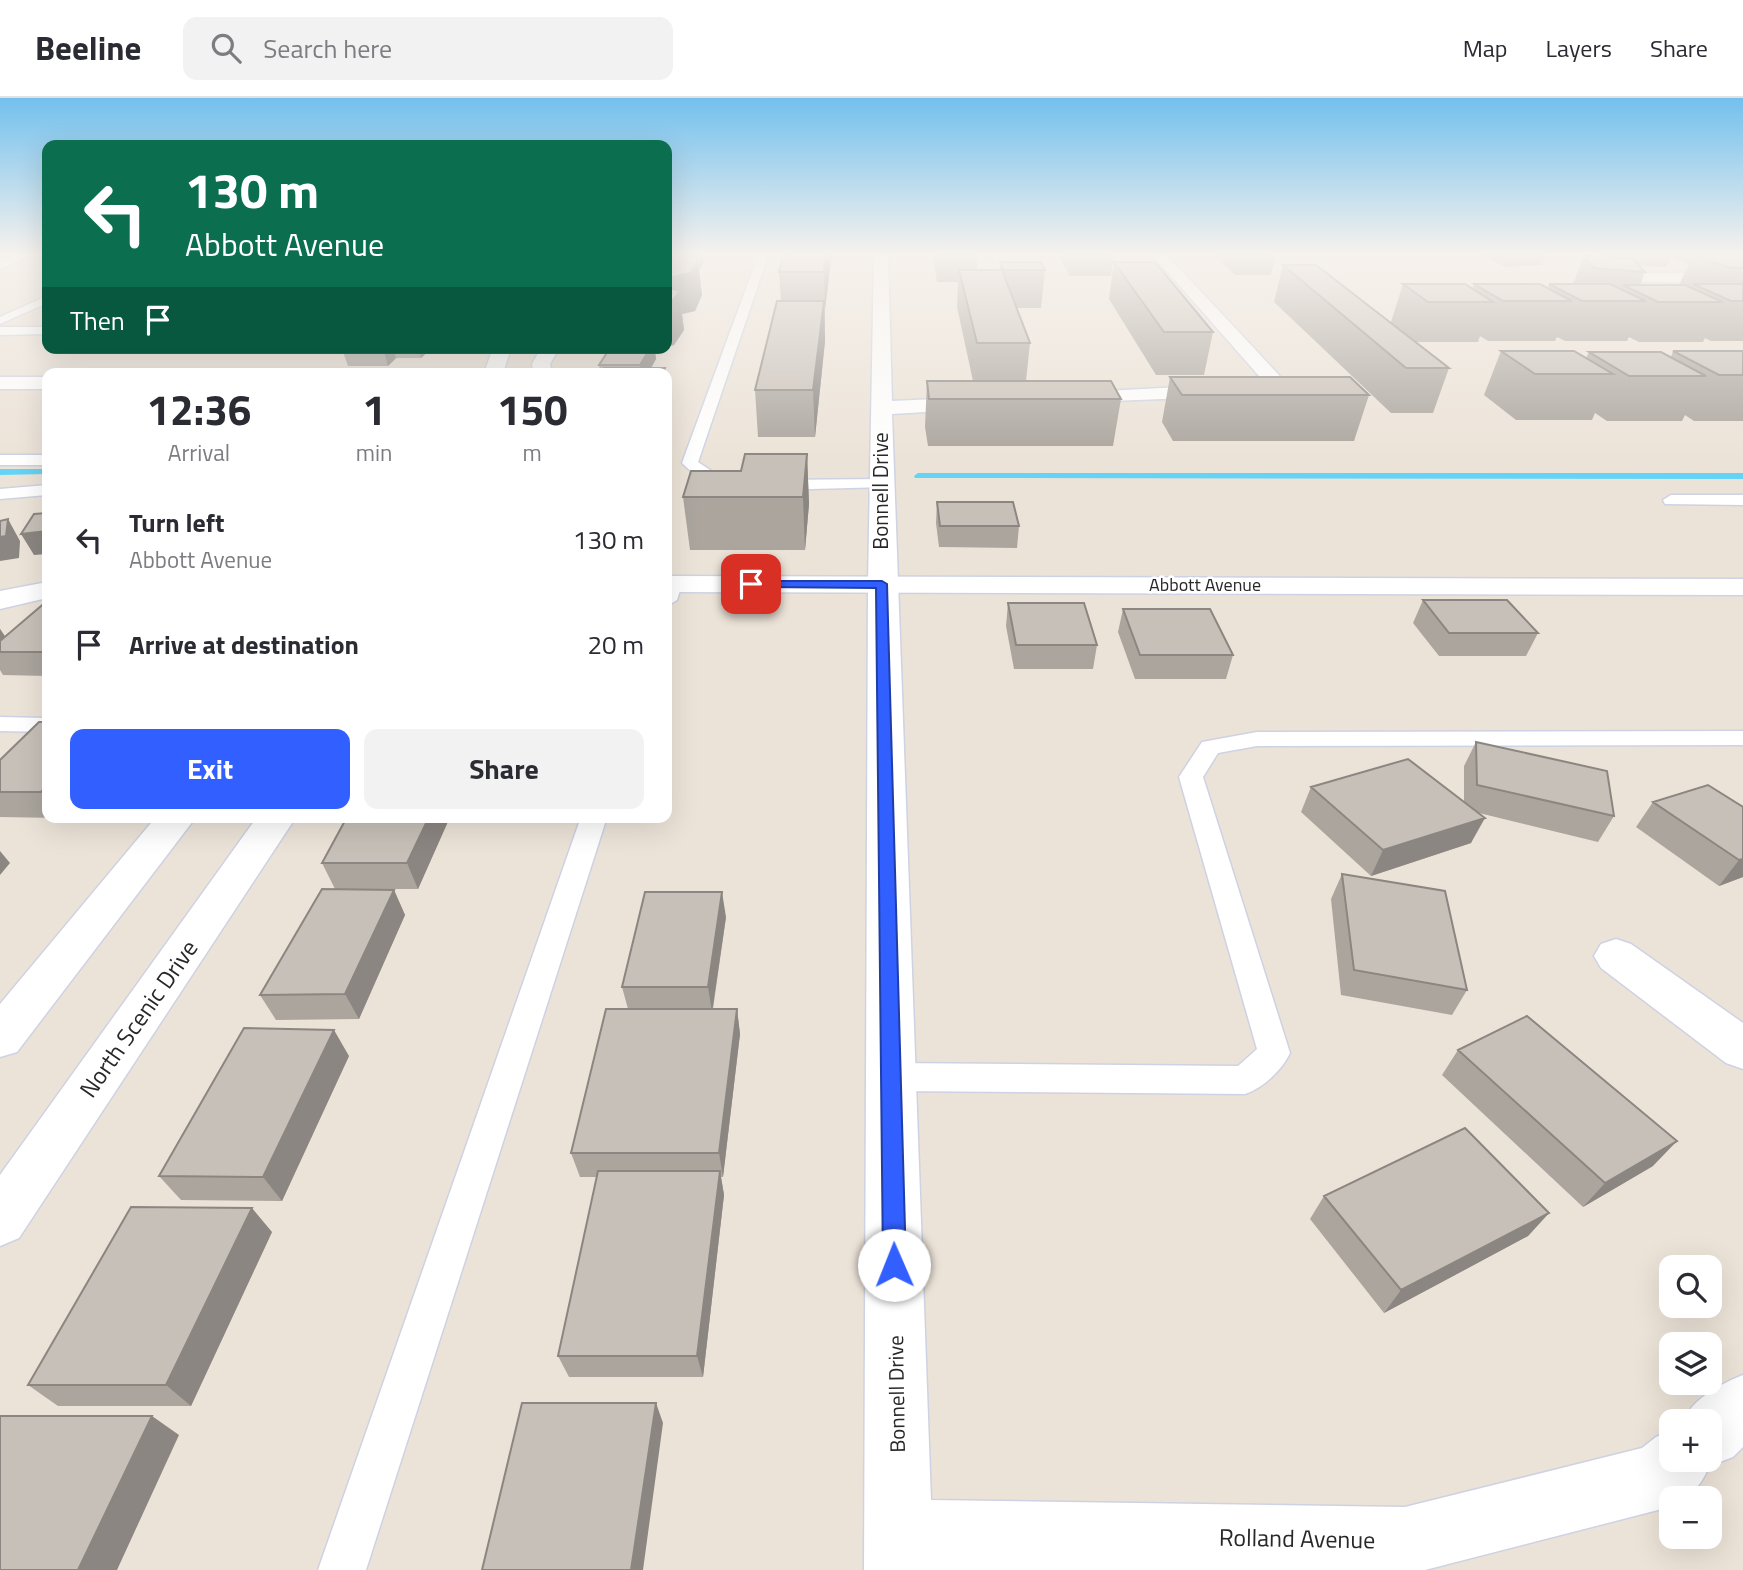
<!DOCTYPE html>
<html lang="en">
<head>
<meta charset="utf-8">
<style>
	body { margin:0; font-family:"Titillium Web",sans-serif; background:#f2f2f3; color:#2b2b33; height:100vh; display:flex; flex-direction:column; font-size:26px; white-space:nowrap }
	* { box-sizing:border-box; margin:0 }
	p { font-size:23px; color:#7c7c81 }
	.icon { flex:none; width:38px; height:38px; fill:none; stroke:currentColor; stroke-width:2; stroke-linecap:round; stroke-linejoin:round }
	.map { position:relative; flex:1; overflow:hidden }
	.side { position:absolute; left:42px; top:270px; width:630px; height:455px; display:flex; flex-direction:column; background:#fff; border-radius:14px; box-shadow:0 7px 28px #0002 }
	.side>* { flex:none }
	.guide { position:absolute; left:42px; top:42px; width:630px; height:214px; border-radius:14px; box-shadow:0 7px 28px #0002; background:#0b6e4f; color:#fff; overflow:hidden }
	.fabs { position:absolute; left:1659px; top:1157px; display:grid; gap:14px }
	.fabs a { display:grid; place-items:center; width:63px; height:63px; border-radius:14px; background:#fff; box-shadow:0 7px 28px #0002; font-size:35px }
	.pin { position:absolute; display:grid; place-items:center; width:60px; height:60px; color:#fff; margin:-30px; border-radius:14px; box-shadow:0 4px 10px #0006 }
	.me { position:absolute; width:77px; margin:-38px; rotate:359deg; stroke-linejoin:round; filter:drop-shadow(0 0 5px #0008) }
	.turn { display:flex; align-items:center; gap:24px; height:147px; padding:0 28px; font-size:32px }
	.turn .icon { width:91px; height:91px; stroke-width:2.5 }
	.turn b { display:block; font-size:49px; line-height:60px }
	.then { display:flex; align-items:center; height:66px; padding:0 28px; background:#0003; gap:14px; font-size:26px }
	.eta { display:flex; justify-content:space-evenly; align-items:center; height:119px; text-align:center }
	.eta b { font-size:42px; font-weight:700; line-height:49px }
	.primary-button { display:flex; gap:14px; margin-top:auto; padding:14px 28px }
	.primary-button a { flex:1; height:80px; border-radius:14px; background:#325fff; color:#fff; font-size:28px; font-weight:700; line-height:80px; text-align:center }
	.primary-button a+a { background:#f2f2f3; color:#2b2b33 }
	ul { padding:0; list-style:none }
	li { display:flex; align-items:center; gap:21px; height:105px; padding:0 28px }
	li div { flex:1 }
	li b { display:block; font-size:26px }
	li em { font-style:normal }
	header { display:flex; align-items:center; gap:42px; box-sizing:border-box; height:98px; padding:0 35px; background:#fff; border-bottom:2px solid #e1e1e2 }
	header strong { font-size:33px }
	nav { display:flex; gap:38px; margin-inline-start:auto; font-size:24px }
	.search { width:490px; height:63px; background:#f2f2f3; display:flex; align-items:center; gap:18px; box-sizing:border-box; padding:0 24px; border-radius:14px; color:#7c7c81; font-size:26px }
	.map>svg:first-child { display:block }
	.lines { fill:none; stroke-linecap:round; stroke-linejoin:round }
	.stream { fill:#64d3f5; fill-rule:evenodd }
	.service-casing { stroke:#ced2e2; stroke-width:3 }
	.minor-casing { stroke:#ced2e2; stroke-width:3 }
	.tertiary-casing { stroke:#ced2e2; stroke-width:3 }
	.secondary-casing { stroke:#ced2e2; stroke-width:3 }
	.service { fill:#fff; fill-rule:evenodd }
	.minor { fill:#fff; fill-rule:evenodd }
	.tertiary { fill:#fff; fill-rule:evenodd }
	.secondary { fill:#fff; fill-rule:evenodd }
	.wall { fill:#aba59e; fill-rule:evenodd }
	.shaded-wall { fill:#8b8681 }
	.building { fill:#c7c0b8; stroke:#8b8681; stroke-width:2 }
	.route { fill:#325fff; stroke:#203ea6; stroke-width:2 }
	.labels { text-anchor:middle; stroke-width:5; stroke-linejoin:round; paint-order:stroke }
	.far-street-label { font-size:18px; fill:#282828; stroke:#fff }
	.street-label { font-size:21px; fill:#282828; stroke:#fff }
	.near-street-label { font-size:24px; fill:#282828; stroke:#fff }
</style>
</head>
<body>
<header>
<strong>Beeline</strong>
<div class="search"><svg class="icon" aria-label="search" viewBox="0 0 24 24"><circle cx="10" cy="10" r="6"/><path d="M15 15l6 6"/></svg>Search here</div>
<nav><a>Map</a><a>Layers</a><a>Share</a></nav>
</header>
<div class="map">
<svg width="1743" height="1472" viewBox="0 0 1743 1472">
	<rect width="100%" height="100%" fill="#ece3d8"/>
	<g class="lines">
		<path class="stream" d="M0 371H47V376L0 377Z
			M918 375H1743V381L915 380 914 378Z"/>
		<defs>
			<path id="service" d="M759 155H769L698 364 716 376 739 380 741 383C725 397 694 378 682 365Z
				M47 198V205L0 226V219Z
				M0 229H47V236L0 237Z
				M0 357H47V367H0Z
				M881 381 889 386 887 389 775 392 767 387 775 382Z
				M47 387V397L0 401V391Z
				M1671 397H1743V407L1665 406 1663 402Z
				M672 480 682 486 677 502 667 508V482Z
				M0 619 47 620V634L0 633Z
				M1743 633V647L1257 648 1218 655 1203 679 1290 955C1282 972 1263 990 1245 996L890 993 878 989 873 979 878 969 890 965 1238 968 1257 951 1179 679 1202 644 1257 634Z
				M581 719H607L366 1472H318Z"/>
			<path id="minor" d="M19 155H37L0 171V162Z
				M874 155H888L892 303 978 299 985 301 988 305 985 309 978 311 892 316 931 1402 1405 1409 1642 1350 1656 1339 1671 1333V1362H1710V1323H1683C1693 1300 1721 1286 1743 1277V1349L1733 1359 1709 1368C1702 1386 1692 1400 1671 1400V1406L1658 1412 1425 1472H864L868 486Z
				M1151 155H1165L1278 276 1281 280 1278 284 1241 298 1059 305 1056 301 1059 297 1066 295 1238 286 1259 278Z
				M1597 175H1743V185L1592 183 1589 180Z
				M0 279H47V291H0Z
				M47 484V500L0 511V493Z
				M1616 841 1631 846 1743 925V971L1726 965 1601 870 1594 858 1601 846Z"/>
			<path id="tertiary" d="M667 478 1743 481V497L667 494Z"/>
			<path id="secondary" d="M493 250H511L503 275H484Z
				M541 250H559L550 266 552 275H533L532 266Z
				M156 719H196L17 954 0 959V906Z
				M257 719H296L19 1140 0 1148V1077Z"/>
		</defs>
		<use href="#service" class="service-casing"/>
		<use href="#minor" class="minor-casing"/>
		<use href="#tertiary" class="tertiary-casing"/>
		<use href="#secondary" class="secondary-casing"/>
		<use href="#service" class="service"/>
		<use href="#minor" class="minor"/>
		<use href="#tertiary" class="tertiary"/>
		<use href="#secondary" class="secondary"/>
	</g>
	<path class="wall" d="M667 155H705L703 157 704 164 699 172 702 197 695 213 682 216 684 232 674 247 667 249Z
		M784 155H832L825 211V243L815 339H758L755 292 781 203 779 174Z
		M932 155H978L977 172H1000V164L1045 172 1041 210H1017L1030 245 1026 283 1121 301 1113 348H928L925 329 927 283H973L957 209 958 184H937Z
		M1057 155H1114L1111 178H1070Z
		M1212 155H1276L1271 177H1235Z
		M1482 155H1547L1542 167 1506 169 1481 158Z
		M1602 155H1743L1740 160 1743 161V243H1711L1705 240 1703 244H1639L1629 239 1627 243H1565L1557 239 1555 243H1488L1480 238 1478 244H1416L1449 270 1433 315H1391L1274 204 1283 167 1391 224 1403 186 1472 191 1474 186 1548 190 1549 186H1573L1584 158 1606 160 1601 157ZM1671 159 1689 166 1679 187H1640L1645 174 1640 168 1666 169Z
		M1114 164 1213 234 1204 277H1156L1109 201Z
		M432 250 421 260H396L388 268H348L342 251Z
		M604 250H663L655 253 656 261 651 270 666 275H600L599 267 605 258Z
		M1501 253 1586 260 1589 254 1671 259 1673 253H1743V323H1694L1685 317 1682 323H1607L1595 315 1592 322H1516L1484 297Z
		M1170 279 1369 297 1354 343H1173L1162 324Z
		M807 356 809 406 805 452H690L683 399 741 373Z
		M937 404 1019 428 1017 450 939 449 936 425Z
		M1423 502 1538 535 1526 558H1439L1413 525Z
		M47 503V578L3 577 0 572V531L5 539Z
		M1008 505 1097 547 1093 571H1014L1006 528Z
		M1123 511 1233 557 1226 581H1135L1118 534Z
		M47 624V719H60L59 720 0 719V694Z
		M1476 644 1614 718 1598 744 1479 715 1471 745 1371 778 1301 714 1311 689 1464 704V668Z
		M1653 704 1743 709V779L1719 788 1636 729Z
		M450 719 418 791H335L322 765Z
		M1342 776 1467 892 1452 917 1341 897 1331 801Z
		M394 792 405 817 359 921 276 922 260 897Z
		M726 819 713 911H737L740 936 723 1079H721L724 1097 703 1279H569L558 1258 597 1079H580L571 1055 628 911 622 889Z
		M1458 952 1653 1068 1583 1109 1442 977Z
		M349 958 282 1103 181 1102 159 1078Z
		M1324 1098 1549 1115 1528 1138 1384 1215 1310 1121Z
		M272 1134 191 1308H58L28 1287Z"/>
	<path class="shaded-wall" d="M686 155H705L703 157 704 164 699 172 702 197 695 213 682 216 684 232 674 247 667 249V180L689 176Z
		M826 155H832L825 211 824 174Z
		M824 203 825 243 815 339 813 292Z
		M383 250H393L396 260 388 268Z
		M418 250H432L421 260Z
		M632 250H663L655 253 656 261 648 275H641L640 267Z
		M807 356 809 406 805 452 803 399Z
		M8 421 20 443 19 460 0 463V439Z
		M47 433V456L34 457 21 436Z
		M0 531 14 551 0 554Z
		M47 688V703L41 694Z
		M429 719H450L418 791 407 765Z
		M1485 720 1471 745 1371 778 1383 752Z
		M0 753 10 765 0 777Z
		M1743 761V779L1719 788 1739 762Z
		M394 792 405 817 359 921 345 896Z
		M722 794 726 819 712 914 708 889Z
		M737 911 740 936 723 1079 719 1055Z
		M334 932 349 958 282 1103 263 1079Z
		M1677 1043 1653 1068 1583 1109 1605 1085Z
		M720 1073 724 1097 703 1279 697 1258Z
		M252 1110 272 1134 191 1308 166 1287Z
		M1549 1115 1528 1138 1384 1215 1401 1192Z
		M656 1305 663 1325 643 1472H631Z
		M152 1318 179 1337 117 1472H78Z"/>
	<path class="building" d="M667 155H673L698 160 691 175 667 180Z
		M784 155H826L824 174H779Z
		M1728 156 1743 161V170H1732L1693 158Z
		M1584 158 1633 161 1645 174 1594 170Z
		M1000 164H1041L1045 172H1003Z
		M1114 164H1155L1213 234H1164Z
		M1283 167H1316L1449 270H1406Z
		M959 172H1002L1030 245H977Z
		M1403 186H1465L1493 204H1428Z
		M1474 186H1540L1572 203H1503Z
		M1549 186H1610L1646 203H1582Z
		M1693 186H1743V203H1731Z
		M1623 187H1685L1723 204H1658Z
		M667 189 680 193 669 207H667Z
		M777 203H824L813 292H755Z
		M610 250H650L640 267H599Z
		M1501 253H1574L1613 276H1535Z
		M1673 253H1743V277H1719Z
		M1589 254H1661L1706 278H1629Z
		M604 270H665L663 275H601Z
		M1170 279H1350L1369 297H1182Z
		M927 283H1111L1121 301H929Z
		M745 356H807L803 399H683L691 373H741Z
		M937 404H1013L1019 428H940Z
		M47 415V433L21 436 34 416Z
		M8 421 6 438 0 439V423Z
		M1423 502H1507L1538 535H1449Z
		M47 503V554H0V543Z
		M1008 505H1084L1097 547H1016Z
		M1123 511H1210L1233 557H1140Z
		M39 624H47V688L41 694H0V662Z
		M1476 644 1607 673 1614 718 1477 687Z
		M1408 661 1485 720 1383 752 1311 689Z
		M1708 687 1743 709V761L1739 762 1653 704Z
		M347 719H429L407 765H322Z
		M1342 776 1445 793 1467 892 1354 872Z
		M322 791 394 792 345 896 260 897Z
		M645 794H722L708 889H622Z
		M606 911H737L719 1055H571Z
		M1527 918 1677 1043 1605 1085 1458 952Z
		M244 930 334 932 263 1079 159 1078Z
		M1465 1030 1549 1115 1401 1192 1324 1098Z
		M598 1073H720L697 1258H558Z
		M131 1109 252 1110 166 1287H28Z
		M522 1305H656L631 1472H482Z
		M0 1318H152L78 1472H0Z"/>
	<linearGradient id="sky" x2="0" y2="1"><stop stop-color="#73c0ed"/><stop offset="0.43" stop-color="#f6f2ed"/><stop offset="1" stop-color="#f6f2ed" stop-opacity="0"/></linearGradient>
	<rect width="1743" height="361" fill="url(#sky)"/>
	<path class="route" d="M882 483 887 486 906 1167 903 1176 894 1179 886 1176 883 1167 876 490 751 489 745 486 751 483Z"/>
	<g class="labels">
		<g class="far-street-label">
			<text x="1205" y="493">Abbott Avenue</text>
		</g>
		<g class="street-label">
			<text transform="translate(881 393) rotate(-90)" y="7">Bonnell Drive</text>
			<text transform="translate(897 1296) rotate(-91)" y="7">Bonnell Drive</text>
		</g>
		<g class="near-street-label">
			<text transform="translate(139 921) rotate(-55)" y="8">North Scenic Drive</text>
			<text transform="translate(1297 1441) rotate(1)" y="8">Rolland Avenue</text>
		</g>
	</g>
</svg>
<div class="fabs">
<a><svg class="icon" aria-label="search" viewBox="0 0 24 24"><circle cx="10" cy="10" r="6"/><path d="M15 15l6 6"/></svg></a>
<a><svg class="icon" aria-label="layers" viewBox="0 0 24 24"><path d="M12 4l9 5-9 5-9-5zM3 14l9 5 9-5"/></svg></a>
<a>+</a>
<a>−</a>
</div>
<div class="pin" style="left:751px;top:486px;background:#d93025"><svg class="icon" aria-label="arrive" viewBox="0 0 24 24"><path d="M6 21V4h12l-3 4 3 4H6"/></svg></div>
<svg class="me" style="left:894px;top:1167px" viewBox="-20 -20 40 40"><circle r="19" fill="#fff"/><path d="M0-13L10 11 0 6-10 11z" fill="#325fff"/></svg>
<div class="guide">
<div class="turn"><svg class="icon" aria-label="left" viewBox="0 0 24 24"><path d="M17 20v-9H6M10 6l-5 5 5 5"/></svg><div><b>130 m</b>Abbott Avenue</div></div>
<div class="then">Then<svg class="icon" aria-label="arrive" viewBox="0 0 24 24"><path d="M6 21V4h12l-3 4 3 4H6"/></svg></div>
</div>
<section class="side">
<div class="eta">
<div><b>12:36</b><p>Arrival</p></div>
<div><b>1</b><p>min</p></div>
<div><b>150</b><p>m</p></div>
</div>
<ul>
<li><svg class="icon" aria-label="left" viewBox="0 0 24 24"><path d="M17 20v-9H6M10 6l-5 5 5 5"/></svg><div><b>Turn left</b><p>Abbott Avenue</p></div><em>130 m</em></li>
<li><svg class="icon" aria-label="arrive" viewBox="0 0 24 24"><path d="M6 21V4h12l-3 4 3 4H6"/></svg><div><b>Arrive at destination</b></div><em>20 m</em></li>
</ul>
<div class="primary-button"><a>Exit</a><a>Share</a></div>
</section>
</div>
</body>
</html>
